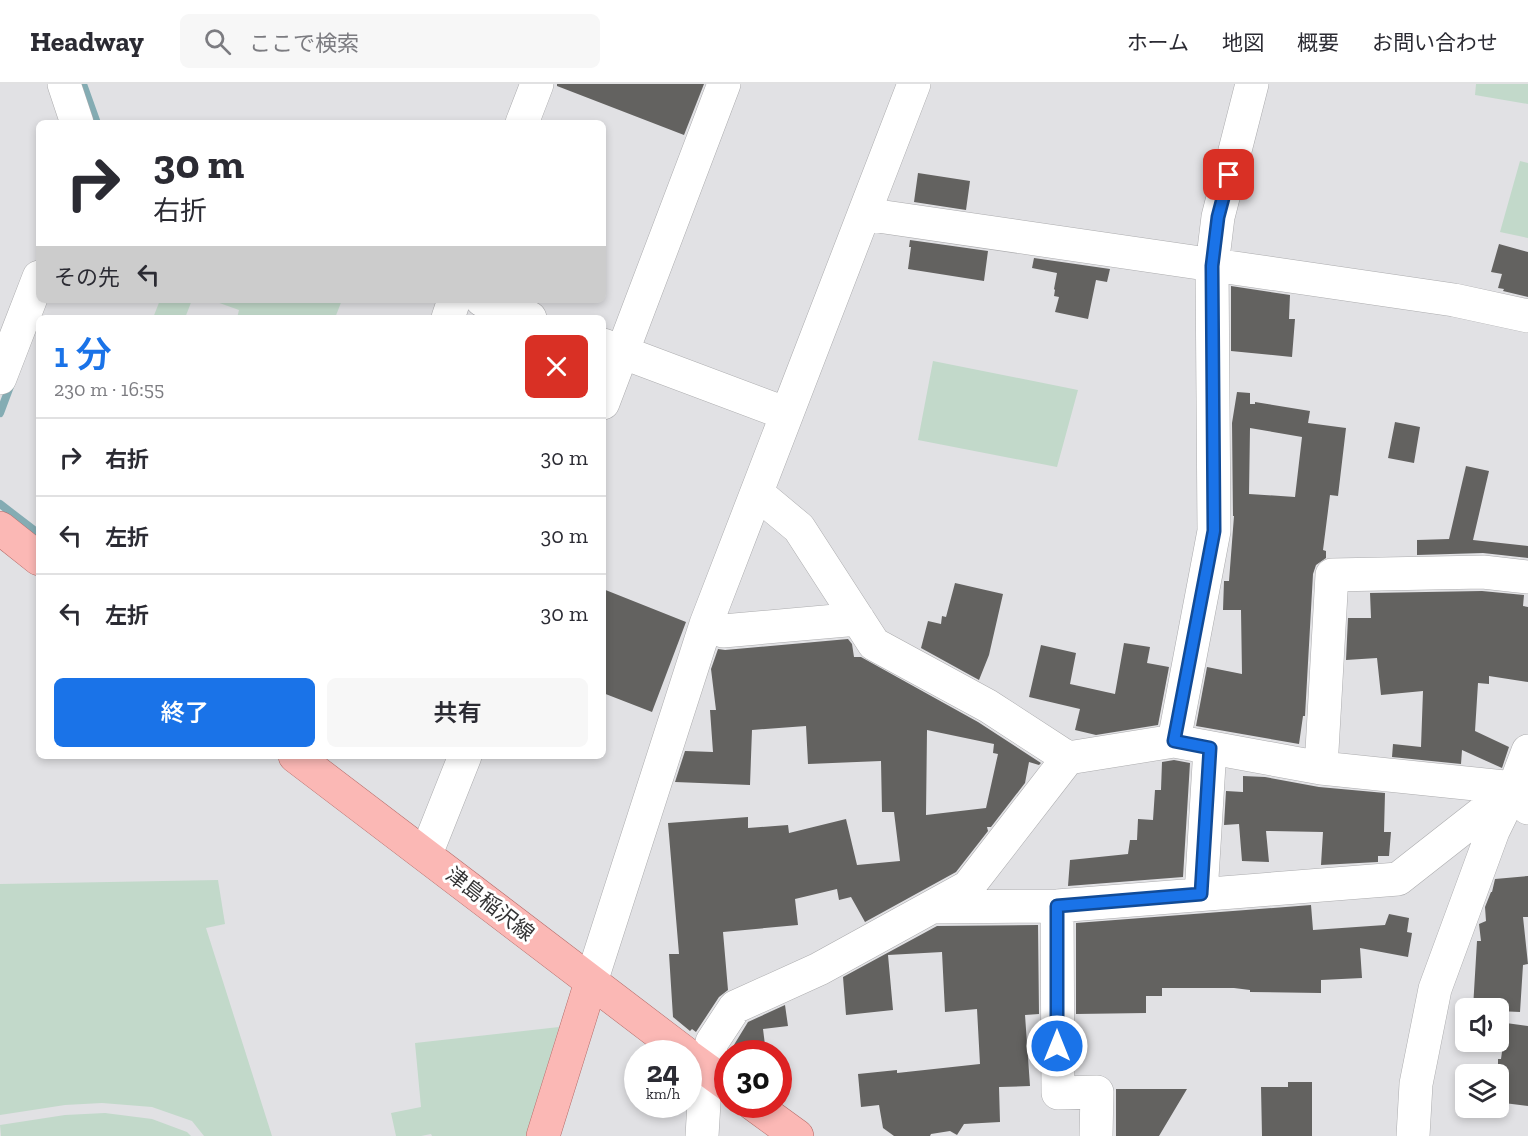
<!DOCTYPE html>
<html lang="ja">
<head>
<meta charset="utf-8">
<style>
	body { margin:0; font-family:"Zilla Slab","Noto Sans JP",serif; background:#f7f7f7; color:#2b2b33; height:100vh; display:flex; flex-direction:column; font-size:22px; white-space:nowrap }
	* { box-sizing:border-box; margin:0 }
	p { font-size:20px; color:#7c7c81 }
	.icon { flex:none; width:33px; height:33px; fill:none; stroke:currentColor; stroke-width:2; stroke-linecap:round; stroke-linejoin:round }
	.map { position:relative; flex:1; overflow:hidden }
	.sheet { position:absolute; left:36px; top:231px; width:570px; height:444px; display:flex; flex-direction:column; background:#fff; border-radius:9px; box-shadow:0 3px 9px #0003 }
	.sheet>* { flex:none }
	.guide { position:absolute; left:36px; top:36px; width:570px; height:183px; border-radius:9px; box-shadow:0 3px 9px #0003; background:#fff; color:#2b2b33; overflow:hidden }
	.fabs { position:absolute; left:1455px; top:914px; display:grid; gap:12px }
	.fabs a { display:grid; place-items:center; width:54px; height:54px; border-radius:9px; background:#fff; box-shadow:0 3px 9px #0003; font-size:30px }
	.speed { position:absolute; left:624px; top:956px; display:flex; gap:12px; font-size:30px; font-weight:700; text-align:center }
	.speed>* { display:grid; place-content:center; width:78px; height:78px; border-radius:50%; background:#fff; box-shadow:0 3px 9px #0003; line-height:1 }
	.speed small { font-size:15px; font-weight:400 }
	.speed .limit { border:9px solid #d22; background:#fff; color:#111 }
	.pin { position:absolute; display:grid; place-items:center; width:51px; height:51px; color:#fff; margin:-26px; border-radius:12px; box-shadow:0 3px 9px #0006 }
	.me { position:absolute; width:66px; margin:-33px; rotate:0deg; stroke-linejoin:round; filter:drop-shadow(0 0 4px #0008) }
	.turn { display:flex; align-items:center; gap:21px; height:126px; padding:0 18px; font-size:27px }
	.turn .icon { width:78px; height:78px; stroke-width:2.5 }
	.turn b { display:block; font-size:42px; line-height:51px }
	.then { display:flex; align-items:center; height:57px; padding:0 18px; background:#0003; gap:12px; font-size:22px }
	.round { display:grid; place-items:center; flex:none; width:63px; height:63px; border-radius:9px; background:#f7f7f7 }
	.overview { display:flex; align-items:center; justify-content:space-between; height:102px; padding:0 18px }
	h1 { font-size:36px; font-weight:600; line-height:45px; color:#1a73e8 }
	.button { display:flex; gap:12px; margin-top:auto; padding:12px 18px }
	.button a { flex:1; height:69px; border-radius:9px; background:#1a73e8; color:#fff; font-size:24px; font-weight:600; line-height:69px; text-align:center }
	.button a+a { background:#f7f7f7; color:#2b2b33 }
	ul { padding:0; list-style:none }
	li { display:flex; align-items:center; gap:18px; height:78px; padding:0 18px; border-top:2px solid #e1e1e2 }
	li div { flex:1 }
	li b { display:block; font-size:22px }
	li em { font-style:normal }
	header { display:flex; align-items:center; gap:36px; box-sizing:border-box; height:84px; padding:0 30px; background:#fff; border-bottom:2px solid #e1e1e2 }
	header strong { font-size:28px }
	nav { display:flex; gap:33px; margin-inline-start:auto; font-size:21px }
	.search { width:420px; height:54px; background:#f7f7f7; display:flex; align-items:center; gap:15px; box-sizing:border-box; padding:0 21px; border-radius:9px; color:#7c7c81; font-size:22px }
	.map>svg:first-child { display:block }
	.green { fill:#c2d9ca }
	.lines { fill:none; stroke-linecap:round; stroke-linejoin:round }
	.stream { stroke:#84acb3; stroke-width:8 }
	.building { fill:#636260; fill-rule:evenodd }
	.minor-casing { stroke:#acacae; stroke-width:34 }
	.major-casing { stroke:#b46b68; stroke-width:34 }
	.minor { stroke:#fff; stroke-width:33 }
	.major { stroke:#fbb8b5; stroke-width:33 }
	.route-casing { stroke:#114b97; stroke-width:15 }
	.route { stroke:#1a73e8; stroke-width:10 }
	.labels { text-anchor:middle; stroke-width:6; stroke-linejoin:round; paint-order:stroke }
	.street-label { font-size:21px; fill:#343435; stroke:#fff }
</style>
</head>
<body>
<header>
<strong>Headway</strong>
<div class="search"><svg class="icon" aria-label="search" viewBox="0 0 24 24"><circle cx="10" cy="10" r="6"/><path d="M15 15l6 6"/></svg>ここで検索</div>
<nav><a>ホーム</a><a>地図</a><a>概要</a><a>お問い合わせ</a></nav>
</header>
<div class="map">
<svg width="1528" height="1052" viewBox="0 0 1528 1052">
	<rect width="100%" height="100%" fill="#e1e1e4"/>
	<path class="green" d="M1476 0H1528V20L1475 11Z
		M1520 77 1528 79V154L1500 148Z
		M160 216H192L185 234H153Z
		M211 216H342L335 234H237L239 226Z
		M933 277 1078 306 1057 383 918 356Z
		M218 796 225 840 206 844 272 1052H204L192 1037 152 1023 102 1019 65 1021 0 1031V800Z
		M559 943 526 1052H432L431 1050 421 1052H396L391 1029 421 1023 415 959Z
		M105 1029 152 1035 187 1048 191 1052H1L0 1041 65 1031Z"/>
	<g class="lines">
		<path class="stream" d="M83 0 97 39
			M0 329 12 297
			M0 420 39 450"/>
	</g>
	<path class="building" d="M557 0H704L684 51 557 2Z
		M918 89 970 97 966 126 914 118Z
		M910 156 988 167 984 197 908 185 911 163H909Z
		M1499 160 1528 168V213L1503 207 1504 205 1498 204 1502 190 1491 188Z
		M1034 174 1110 185 1107 198 1096 196 1088 235 1055 228 1059 213 1054 212 1055 206 1054 205 1057 189 1032 184Z
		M1231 202 1290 211 1289 235H1295L1292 273 1231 267Z
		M1237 308 1250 309V320H1255V318L1310 327 1308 339 1346 344 1338 412 1330 411 1323 466 1326 467V474L1316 481 1313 490 1305 632H1303L1299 660 1196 642 1207 583 1242 590 1241 526H1223L1224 497H1229L1234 432H1233L1232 339ZM1250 344 1302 353 1295 413 1249 410Z
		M1395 338 1420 343 1414 379 1388 374Z
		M1466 382 1489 387 1473 456 1528 462V474L1483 469 1417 471V456L1449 455Z
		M955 499 1003 510 989 571 979 596 921 564 928 537 941 540 942 532 946 533Z
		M603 505 686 538 652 628 603 609Z
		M1482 507 1524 511 1523 522 1528 523V598L1489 592V600L1478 599 1475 647 1509 663 1502 684 1462 666 1461 680 1392 673 1393 660 1421 663 1423 607 1381 611 1377 574 1346 576 1348 534H1371L1370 509Z
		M848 555 852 560 854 573H861L978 638 1041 679 1039 681 1029 678 1025 699 991 743H987L988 747 956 788 865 838 851 813 839 816 837 805 795 815 798 841 723 848 728 906 719 913 696 948 692 945 690 947 673 933 669 870H679L668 739 748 733V744L788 741 789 749 846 735 857 781 900 777 894 728H882L881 677 808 680 806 642 752 646 750 701 675 698 685 667 713 668 710 626H716L711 585 718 565 725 566ZM927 646 994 660 993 669 998 670 986 724 926 731Z
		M1124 559 1150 563 1147 579 1169 583 1158 641 1096 651 1075 646 1080 625 1029 613 1041 561 1076 569 1070 600 1115 610Z
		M1174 676 1190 679 1183 793 1068 802 1070 776 1128 770 1130 756H1137L1138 735 1153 736 1155 706H1161L1162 678Z
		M1243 692 1265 693 1319 703 1385 709 1384 748H1391L1389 772H1378V778L1321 781 1323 748 1266 747 1269 778 1242 777 1239 740 1224 741 1226 707 1243 708Z
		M1528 792V833H1523L1528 880 1523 881 1520 928 1498 927V924H1473L1477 857H1481L1479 840 1486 837 1485 823 1491 808H1492L1495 795Z
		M1311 821 1313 846 1385 841 1389 830 1409 834 1407 848 1412 849 1408 873 1360 864 1362 894 1321 896V909L1250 908V906L1234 904H1162V912H1146V929L1076 930V839Z
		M1038 841 1039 930 1025 931 1030 1002 999 1003 1000 1038 964 1040 957 1051 950 1047 931 1050 930 1052H894L883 1044 879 1021 861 1023 858 990 897 986V989L980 980 977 925 945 928 942 868 888 871 893 926 846 931 843 893 937 842Z
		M785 921 788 942 763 945 766 969H729L748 938Z
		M1506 939 1528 942V1022L1504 1019 1507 998 1498 997V975H1501Z
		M1288 998H1312V1052H1262L1261 1003H1288Z
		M1116 1005H1187L1159 1052H1116Z"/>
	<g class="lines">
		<defs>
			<path id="minor" d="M64 0 77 39
				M522 39 537 0
				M864 130 1454 216 1528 232
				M482 216 530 234
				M448 234 454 216
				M603 261 787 330
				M0 294 39 193
				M603 319 724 0
				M757 409 799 444 874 560 988 622 1068 674 1174 657 1321 684 1514 704 1528 724
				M706 540 723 547 858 535
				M1174 657 1214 447 1212 182 1218 133 1252 0
				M1321 684 1332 491 1483 488 1528 493
				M426 770 465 672
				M1201 810 1210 664
				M1057 822 1058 1009 1097 1008 1096 1052
				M932 823 1057 822 1398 795 1514 704 1524 701
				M591 898 706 540 914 0
				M702 1052 706 985 712 958 735 923 819 885 968 803 1068 674
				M1413 1052 1416 1000 1435 905 1493 747 1514 704 1528 667"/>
			<path id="major" d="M0 444 39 475
				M295 672 685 969
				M688 972 728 1001
				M753 1020 797 1052
				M543 1052 591 898"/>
		</defs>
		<use href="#minor" class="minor-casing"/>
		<use href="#major" class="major-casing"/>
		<use href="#minor" class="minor"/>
		<use href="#major" class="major"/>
	</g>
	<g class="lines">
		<defs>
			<path id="route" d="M1057 962V822L1201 810 1210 664 1174 657 1214 447 1212 182 1218 133 1229 91"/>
		</defs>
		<use href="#route" class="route-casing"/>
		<use href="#route" class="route"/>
	</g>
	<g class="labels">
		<g class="street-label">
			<text transform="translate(490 820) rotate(38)" y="7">津島稲沢線</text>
		</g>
	</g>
</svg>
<div class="fabs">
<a><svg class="icon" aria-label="sound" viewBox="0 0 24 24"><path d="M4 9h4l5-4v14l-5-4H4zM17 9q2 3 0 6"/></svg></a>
<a><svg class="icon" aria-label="layers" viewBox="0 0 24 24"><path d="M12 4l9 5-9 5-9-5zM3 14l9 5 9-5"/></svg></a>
</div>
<div class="speed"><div>24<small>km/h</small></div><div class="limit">30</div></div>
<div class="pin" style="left:1229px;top:91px;background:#d93025"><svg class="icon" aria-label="arrive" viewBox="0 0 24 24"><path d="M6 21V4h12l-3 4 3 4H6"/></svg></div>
<svg class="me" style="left:1057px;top:962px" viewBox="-20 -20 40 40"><circle r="17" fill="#1a73e8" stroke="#fff" stroke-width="3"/><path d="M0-11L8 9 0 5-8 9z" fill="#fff"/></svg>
<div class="guide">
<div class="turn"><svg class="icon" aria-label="right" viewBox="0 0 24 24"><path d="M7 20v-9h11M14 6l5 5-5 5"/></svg><div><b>30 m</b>右折</div></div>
<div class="then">その先<svg class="icon" aria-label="left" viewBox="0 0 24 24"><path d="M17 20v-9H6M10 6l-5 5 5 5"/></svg></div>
</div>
<section class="sheet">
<div class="overview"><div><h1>1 分</h1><p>230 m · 16:55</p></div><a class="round" style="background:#d93025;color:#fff"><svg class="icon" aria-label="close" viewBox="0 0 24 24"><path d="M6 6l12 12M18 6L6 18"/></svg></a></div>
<ul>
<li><svg class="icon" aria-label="right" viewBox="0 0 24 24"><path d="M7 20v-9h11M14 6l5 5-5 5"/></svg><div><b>右折</b></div><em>30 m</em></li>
<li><svg class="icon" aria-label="left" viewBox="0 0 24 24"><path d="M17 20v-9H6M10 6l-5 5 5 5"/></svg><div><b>左折</b></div><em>30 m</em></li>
<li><svg class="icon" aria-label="left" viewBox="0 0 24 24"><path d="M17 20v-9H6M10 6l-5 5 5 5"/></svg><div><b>左折</b></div><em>30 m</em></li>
</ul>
<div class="button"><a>終了</a><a>共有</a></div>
</section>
</div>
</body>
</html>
